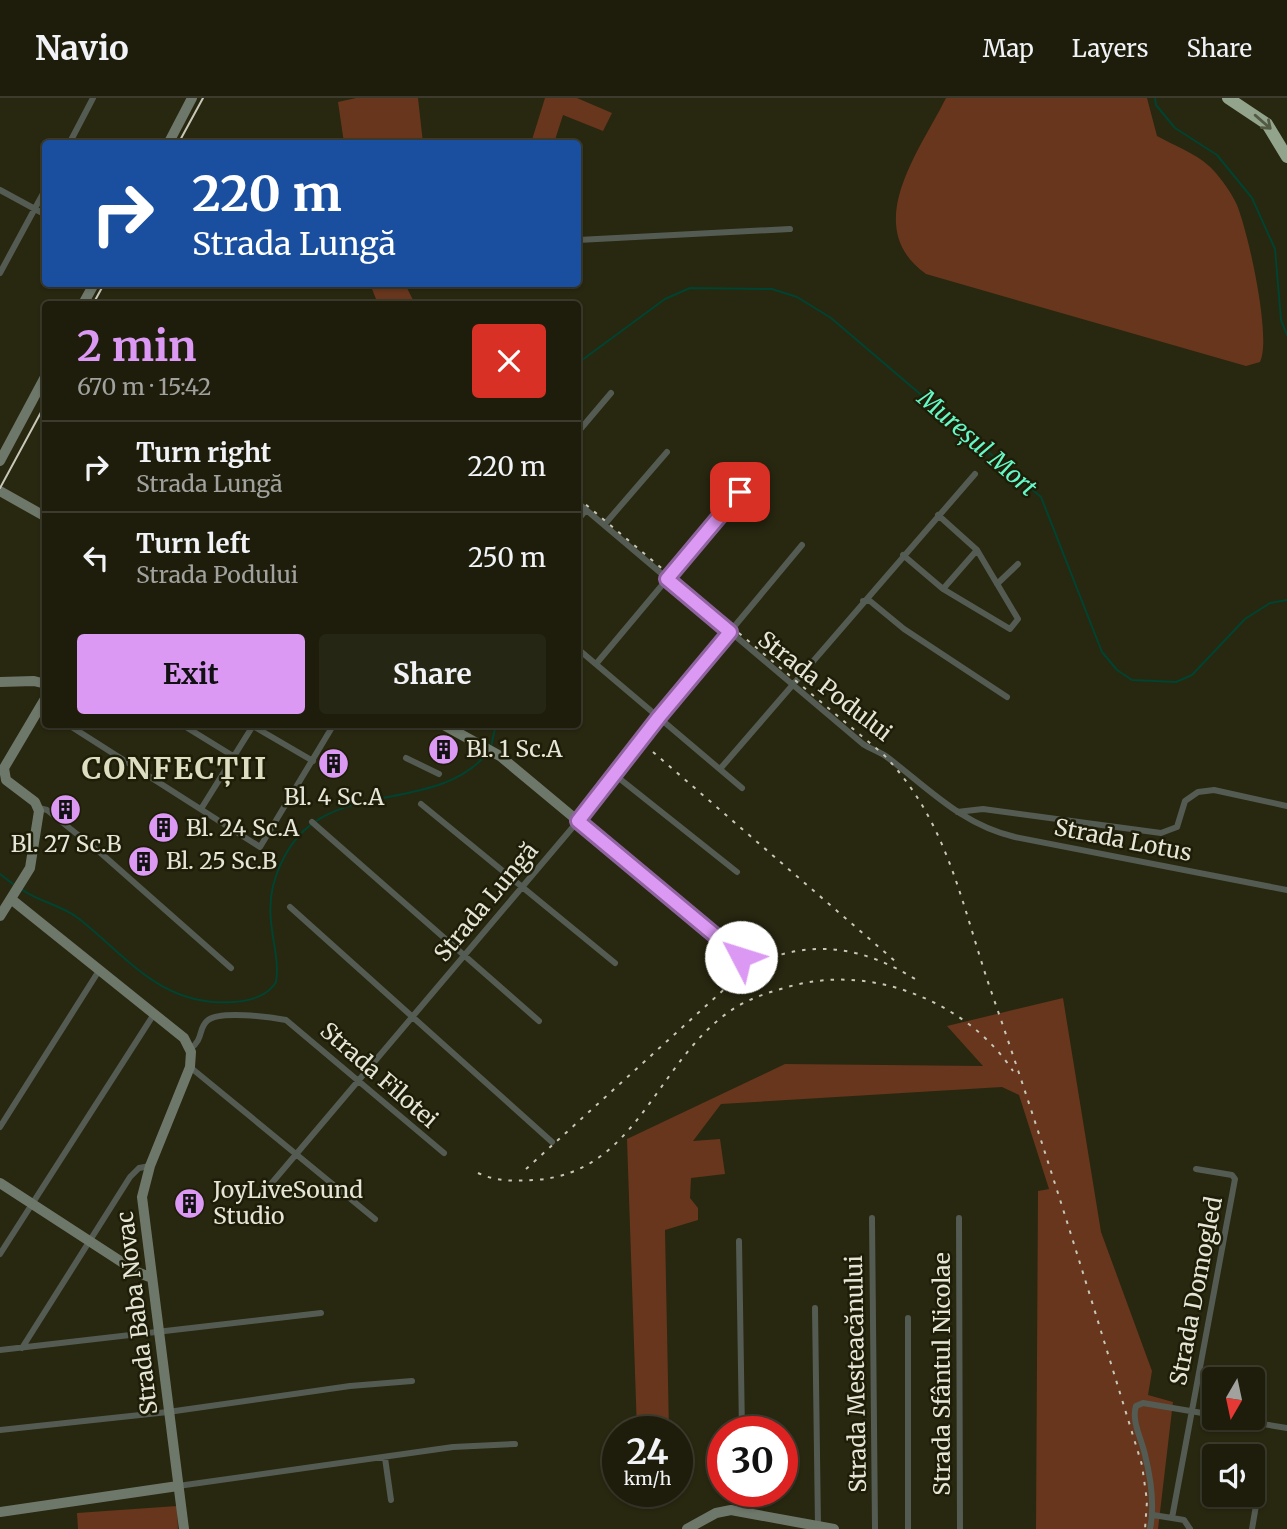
<!DOCTYPE html>
<html lang="en">
<head>
<meta charset="utf-8">
<style>
	body { margin:0; font-family:Merriweather,serif; background:#262615; color:#f1f3f6; height:100vh; display:flex; flex-direction:column; font-size:26px; white-space:nowrap }
	* { box-sizing:border-box; margin:0 }
	p { font-size:23px; color:#a1a29d }
	.icon { flex:none; width:38px; height:38px; fill:none; stroke:currentColor; stroke-width:2; stroke-linecap:round; stroke-linejoin:round }
	.map { position:relative; flex:1; overflow:hidden }
	.panel { position:absolute; left:42px; top:203px; width:539px; height:427px; display:flex; flex-direction:column; background:#1e1d0c; border-radius:7px; box-shadow:0 2px 5px #0004,0 0 0 2px #3c3b2d }
	.panel>* { flex:none }
	.banner { position:absolute; left:42px; top:42px; width:539px; height:147px; border-radius:7px; box-shadow:0 2px 5px #0004,0 0 0 2px #3c3b2d; background:#1a4fa0; color:#fff; overflow:hidden }
	.needle { width:46px; rotate:189deg }
	.controls { position:absolute; left:1202px; top:1269px; display:grid; gap:14px }
	.controls a { display:grid; place-items:center; width:63px; height:63px; border-radius:7px; background:#1e1d0c; box-shadow:0 2px 5px #0004,0 0 0 2px #3c3b2d; font-size:35px }
	.speed { position:absolute; left:602px; top:1318px; display:flex; gap:14px; font-size:35px; font-weight:700; text-align:center }
	.speed>* { display:grid; place-content:center; width:91px; height:91px; border-radius:50%; background:#1e1d0c; box-shadow:0 2px 5px #0004,0 0 0 2px #3c3b2d; line-height:1 }
	.speed small { font-size:18px; font-weight:400 }
	.speed .limit { border:10px solid #d22; background:#fff; color:#111 }
	.pin { position:absolute; display:grid; place-items:center; width:60px; height:60px; color:#fff; margin:-30px; border-radius:14px; box-shadow:0 4px 10px #0006 }
	.me { position:absolute; width:77px; margin:-38px; rotate:310deg; stroke-linejoin:round; filter:drop-shadow(0 0 5px #0008) }
	.turn { display:flex; align-items:center; gap:24px; height:147px; padding:0 35px; font-size:32px }
	.turn .icon { width:91px; height:91px; stroke-width:2.5 }
	.turn b { display:block; font-size:49px; line-height:60px }
	.round { display:grid; place-items:center; flex:none; width:74px; height:74px; border-radius:7px; background:#262615 }
	.headline { display:flex; align-items:center; justify-content:space-between; height:119px; padding:0 35px }
	h1 { font-size:42px; font-weight:700; line-height:52px; color:#dc99f4 }
	.button { display:flex; gap:14px; margin-top:auto; padding:14px 35px }
	.button a { flex:1; height:80px; border-radius:7px; background:#dc99f4; color:#111; font-size:28px; font-weight:700; line-height:80px; text-align:center }
	.button a+a { background:#262615; color:#f1f3f6 }
	ul { padding:0; list-style:none }
	li { display:flex; align-items:center; gap:21px; height:91px; padding:0 35px; border-top:2px solid #3c3b2d }
	li div { flex:1 }
	li b { display:block; font-size:26px }
	li em { font-style:normal }
	header { display:flex; align-items:center; gap:42px; box-sizing:border-box; height:98px; padding:0 35px; background:#1e1d0c; border-bottom:2px solid #3c3b2d }
	header strong { font-size:33px }
	nav { display:flex; gap:38px; margin-inline-start:auto; font-size:24px }
	.map>svg:first-child { display:block }
	.green { fill:#67361d }
	.lines { fill:none; stroke-linecap:round; stroke-linejoin:round }
	.stream { stroke:#004330; stroke-width:2 }
	.street { stroke:#545b52; stroke-width:6 }
	.secondary { stroke:#6e786a; stroke-width:10 }
	.highway { stroke:#93a48d; stroke-width:12 }
	.tram { stroke:#c8c8b9; stroke-width:2 }
	.rail { stroke:#c8c8b9; stroke-width:2; stroke-dasharray:3.5 7; stroke-linecap:butt }
	.oneway { stroke:#535a43 }
	.route-casing { stroke:#8f639f; stroke-width:18 }
	.route { stroke:#dc99f4; stroke-width:12 }
	.labels { text-anchor:middle; stroke-width:5; stroke-linejoin:round; paint-order:stroke }
	.street-label { font-size:23px; fill:#e6e6d8; stroke:#1e1d07 }
	.poi-label { font-size:23px; fill:#e6e6d8; stroke:#1e1d07; text-anchor:start }
	.water-label { font-size:24px; font-style:italic; fill:#65f9c7; stroke:#1e1d07 }
	.district-label { font-size:30px; font-weight:bold; letter-spacing:2px; fill:#ddddc1; stroke:#1e1d07 }
</style>
</head>
<body>
<header>
<strong>Navio</strong>
<nav><a>Map</a><a>Layers</a><a>Share</a></nav>
</header>
<div class="map">
<svg width="1287" height="1431" viewBox="0 0 1287 1431">
	<rect width="100%" height="100%" fill="#282710"/>
	<path class="green" d="M356 0H418L423 45H344L338 4Z
		M545 0H577L612 15 603 33 563 17 554 45H531Z
		M946 0H1147L1157 38C1173 47 1195 55 1209 68 1218 76 1232 95 1237 107 1248 134 1272 240 1260 264L1246 268 926 176C860 129 919 54 946 0Z
		M370 186H405L415 206H378Z
		M1063 900 1101 1134 1152 1273 1148 1297 1173 1304 1158 1431H1036L1038 1093 1049 1091 1019 997 1002 989 721 1006 693 1043 720 1041 725 1076 691 1080 690 1100 698 1110V1122L665 1132 669 1333H637L627 1041 785 966 983 968 947 928Z
		M177 1408 178 1431H78L77 1415Z"/>
	<g class="lines">
		<path class="stream" d="M1155 0 1156 7 1175 30 1217 57 1252 100 1275 151 1281 222 1287 237
			M578 265 665 201 690 190 772 191 797 199 831 220 1041 399 1102 554 1117 572 1132 582 1176 584 1192 577 1245 521 1270 505 1287 502
			M491 649 496 626
			M0 776 13 786
			M21 791C39 804 61 807 78 820 129 860 161 909 234 904 249 903 268 898 276 884 281 855 264 825 273 788 305 668 425 725 486 657"/>
		<path class="street" d="M69 46 93 0
			M0 92 46 117
			M578 142 790 131
			M0 175 46 90
			M578 334 611 295
			M578 405 863 646C870 651 879 653 887 659 928 690 962 727 1015 739L1287 792
			M578 422 586 412
			M604 427 667 354
			M903 457 943 491 977 452 938 417
			M997 486 1018 466
			M943 491 1010 531 1018 521 977 452
			M863 503H870L904 531 1007 599
			M578 551 742 690
			M596 566 740 394
			M67 626 260 749 334 626
			M181 626 233 658
			M253 628 313 663
			M406 660 439 676
			M720 671 975 376
			M615 677 737 774
			M421 706 615 865
			M39 710 47 712 103 757 231 870
			M201 711 254 626
			M957 714 983 711 1161 735 1177 729 1185 703 1198 694 1214 692 1287 708
			M578 723 741 859
			M312 724 539 923
			M290 809 552 1044
			M190 951C204 941 198 931 207 923 218 912 271 919 286 922L444 1055
			M190 969 375 1121
			M0 1029 100 871
			M265 1093 578 723 659 619 802 447
			M872 1120 875 1431
			M959 1120 960 1431
			M739 1143 742 1334
			M0 1156 154 916
			M815 1210 818 1428
			M22 1250 130 1079 139 1070 150 1068
			M0 1252 321 1215
			M1227 1320 1287 1330
			M0 1332 168 1314 350 1288 412 1283
			M385 1360 391 1402
			M178 1388 453 1349 515 1346
			M743 1393V1413
			M1153 1417 1172 1420
			M908 1431V1220
			M1150 1431C1155 1407 1151 1381 1145 1357 1142 1342 1131 1323 1136 1308L1143 1305 1214 1317
			M1190 1431 1184 1422 1172 1420 1235 1081 1232 1077 1196 1071
			M1252 1431 1264 1360"/>
		<path class="secondary" d="M168 46 192 0
			M83 206 94 186
			M0 363 46 277
			M0 393 46 419
			M0 584 34 583 46 586
			M442 626 500 658 578 723
			M11 801 184 940 191 954 190 969 150 1068 142 1099 184 1431
			M0 818 30 770 39 713 35 704 6 682 4 670 46 599
			M0 1085 137 1174 152 1180
			M0 1414 178 1388
			M687 1431 716 1415 731 1412 834 1431"/>
		<path class="highway" d="M1228 0 1267 26 1287 59"/>
		<path class="tram" d="M178 46 203 0
			M93 206 104 186
			M0 390 46 305"/>
		<path class="rail" d="M578 400 883 656C948 723 961 805 990 890 1045 1048 1093 1207 1142 1367L1147 1403 1145 1431
			M653 654 895 863
			M526 1071 751 867C814 840 863 848 920 884
			M478 1075C497 1084 515 1083 535 1082 636 1075 655 968 726 916 743 903 763 896 784 890 820 879 857 879 894 889 942 903 985 931 1013 973"/>
	</g>
	<defs><path id="oneway-shaft" d="M-6 0H5M1.5-3L5.5 0L1.5 3" fill="none" stroke-width="1.6" stroke-linecap="round" stroke-linejoin="round" transform="scale(1.75)"/></defs>
	<use class="oneway" href="#oneway-shaft" transform="translate(1263 24) rotate(41)"/>
	<g class="lines">
		<defs>
			<path id="route" d="M740 394 667 481 730 534 659 619 578 723 741 859"/>
		</defs>
		<use href="#route" class="route-casing"/>
		<use href="#route" class="route"/>
	</g>
	<defs>
		<symbol id="building-disc" viewBox="-11 -11 22 22"><circle r="9.5" fill="#dc99f4" stroke="#1e1d07"/><path d="M-4-6H4V6H1V3H-1V6H-4ZM-2.5-4.3h1.7v1.8h-1.7ZM.8-4.3h1.7v1.8H.8ZM-2.5-1h1.7V.8h-1.7ZM.8-1h1.7V.8H.8Z" fill="#111"/></symbol>
	</defs>
	<g fill-rule="evenodd">
		<use href="#building-disc" x="426" y="634" width="35" height="35"/>
		<use href="#building-disc" x="316" y="648" width="35" height="35"/>
		<use href="#building-disc" x="48" y="694" width="35" height="35"/>
		<use href="#building-disc" x="146" y="712" width="35" height="35"/>
		<use href="#building-disc" x="126" y="746" width="35" height="35"/>
		<use href="#building-disc" x="172" y="1088" width="35" height="35"/>
	</g>
	<g class="labels">
		<g class="street-label">
			<text transform="translate(825 588) rotate(38)" y="8">Strada Podului</text>
			<text transform="translate(1123 742) rotate(11)" y="8">Strada Lotus</text>
			<text transform="translate(486 804) rotate(-50)" y="8">Strada Lungă</text>
			<text transform="translate(379 977) rotate(41)" y="8">Strada Filotei</text>
			<text transform="translate(1196 1193) rotate(-79)" y="8">Strada Domogled</text>
			<text transform="translate(137 1215) rotate(-97)" y="8">Strada Baba Novac</text>
			<text transform="translate(856 1276) rotate(-91)" y="8">Strada Mesteacănului</text>
			<text transform="translate(942 1276) rotate(-90)" y="8">Strada Sfântul Nicolae</text>
		</g>
		<g class="poi-label">
			<text x="466" y="659">Bl. 1 Sc.A</text>
			<text x="334" y="707" text-anchor="middle">Bl. 4 Sc.A</text>
			<text x="186" y="738">Bl. 24 Sc.A</text>
			<text x="66" y="754" text-anchor="middle">Bl. 27 Sc.B</text>
			<text x="166" y="771">Bl. 25 Sc.B</text>
			<text x="213" y="1100">JoyLiveSound<tspan x="213" dy="26">Studio</tspan></text>
		</g>
		<g class="water-label">
			<text transform="translate(977 345) rotate(41)" y="8">Mureșul Mort</text>
		</g>
		<g class="district-label">
			<text x="175" y="681">CONFECȚII</text>
		</g>
	</g>
</svg>
<div class="controls">
<a><svg class="needle" viewBox="-14 -14 28 28"><path d="M0-13l5 13h-10z" fill="#e53935"/><path d="M0 13l5-13h-10z" fill="#a1a29d"/></svg></a>
<a><svg class="icon" aria-label="sound" viewBox="0 0 24 24"><path d="M4 9h4l5-4v14l-5-4H4zM17 9q2 3 0 6"/></svg></a>
</div>
<div class="speed"><div>24<small>km/h</small></div><div class="limit">30</div></div>
<div class="pin" style="left:740px;top:394px;background:#d93025"><svg class="icon" aria-label="arrive" viewBox="0 0 24 24"><path d="M6 21V4h12l-3 4 3 4H6"/></svg></div>
<svg class="me" style="left:741px;top:859px" viewBox="-20 -20 40 40"><circle r="19" fill="#fff"/><path d="M0-13L10 11 0 6-10 11z" fill="#dc99f4"/></svg>
<div class="banner">
<div class="turn"><svg class="icon" aria-label="right" viewBox="0 0 24 24"><path d="M7 20v-9h11M14 6l5 5-5 5"/></svg><div><b>220 m</b>Strada Lungă</div></div>
</div>
<section class="panel">
<div class="headline"><div><h1>2 min</h1><p>670 m · 15:42</p></div><a class="round" style="background:#d93025;color:#fff"><svg class="icon" aria-label="close" viewBox="0 0 24 24"><path d="M6 6l12 12M18 6L6 18"/></svg></a></div>
<ul>
<li><svg class="icon" aria-label="right" viewBox="0 0 24 24"><path d="M7 20v-9h11M14 6l5 5-5 5"/></svg><div><b>Turn right</b><p>Strada Lungă</p></div><em>220 m</em></li>
<li><svg class="icon" aria-label="left" viewBox="0 0 24 24"><path d="M17 20v-9H6M10 6l-5 5 5 5"/></svg><div><b>Turn left</b><p>Strada Podului</p></div><em>250 m</em></li>
</ul>
<div class="button"><a>Exit</a><a>Share</a></div>
</section>
</div>
</body>
</html>
